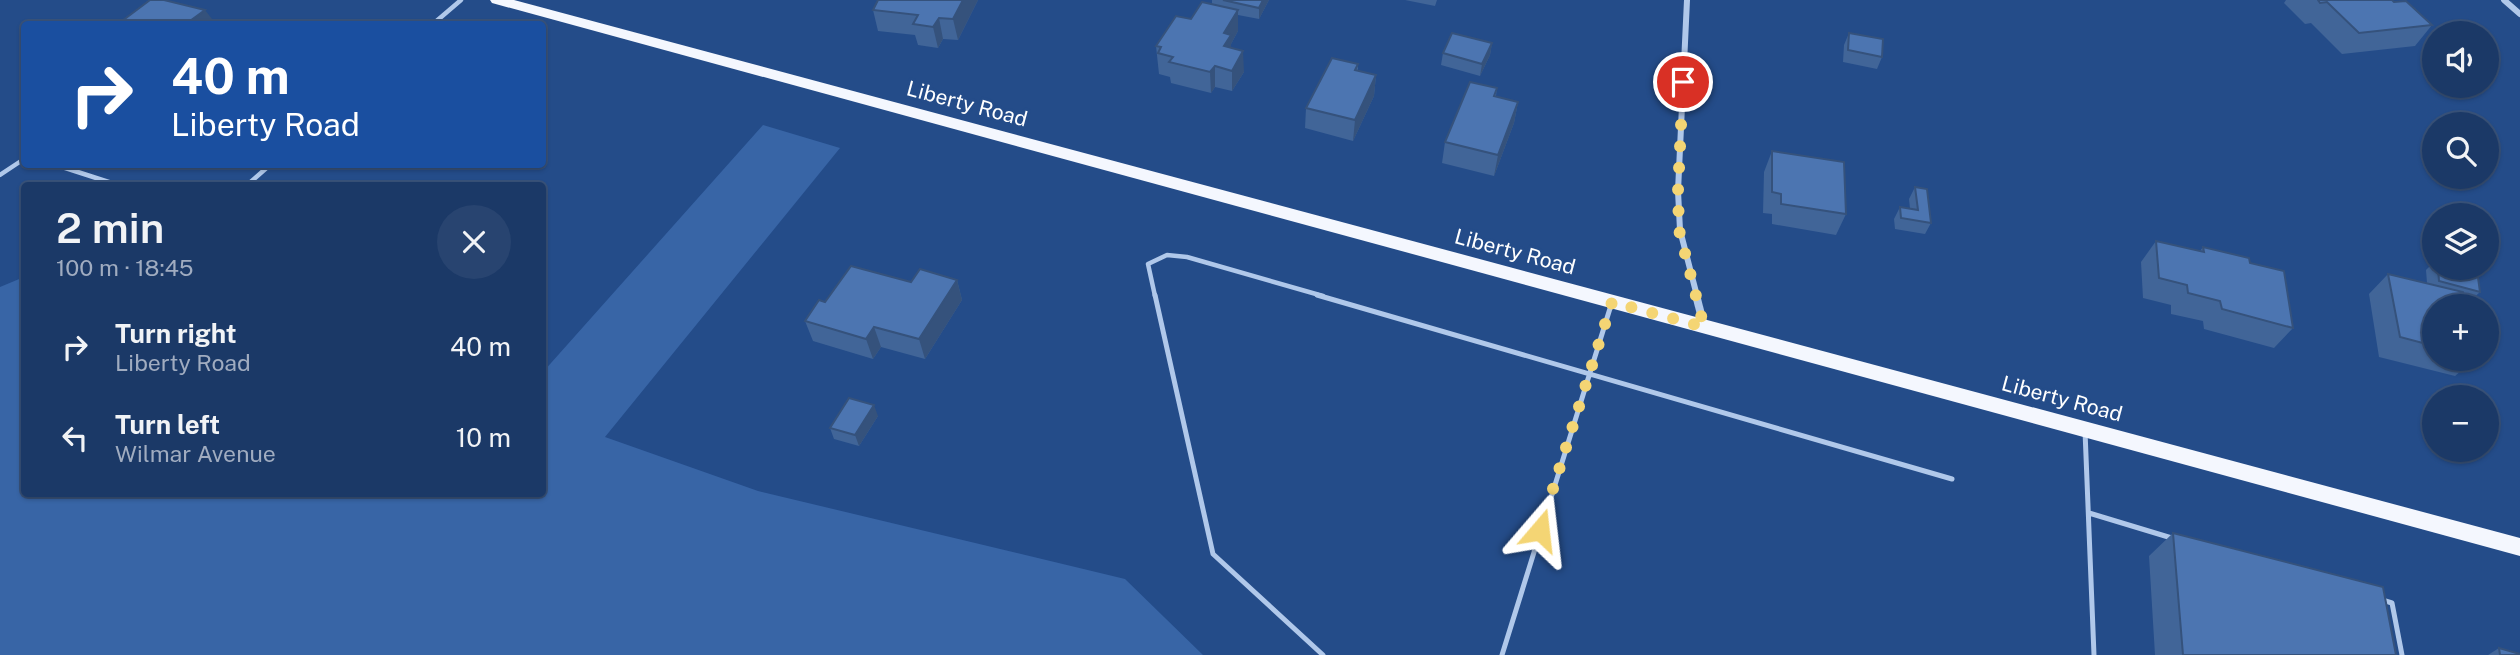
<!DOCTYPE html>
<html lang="en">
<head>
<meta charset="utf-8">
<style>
	body { margin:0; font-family:"Public Sans",sans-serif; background:#284470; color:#f1f3f6; height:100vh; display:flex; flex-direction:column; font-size:26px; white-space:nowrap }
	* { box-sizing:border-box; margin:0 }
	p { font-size:23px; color:#a0acc0 }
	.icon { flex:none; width:38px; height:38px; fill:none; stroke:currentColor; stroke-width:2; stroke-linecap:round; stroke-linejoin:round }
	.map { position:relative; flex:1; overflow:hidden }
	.drawer { position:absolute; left:21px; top:182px; width:525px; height:315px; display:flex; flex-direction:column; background:#1b3967; border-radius:7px; box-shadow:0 2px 5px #0004,0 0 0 2px #39537b }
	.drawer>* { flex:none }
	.guide { position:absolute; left:21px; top:21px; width:525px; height:147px; border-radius:7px; box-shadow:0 2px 5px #0004,0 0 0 2px #39537b; background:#1a4fa0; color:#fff; overflow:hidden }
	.fabs { position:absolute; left:2422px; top:21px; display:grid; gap:14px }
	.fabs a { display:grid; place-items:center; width:77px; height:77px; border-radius:50%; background:#1b3967; box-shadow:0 2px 5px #0004,0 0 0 2px #39537b; font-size:35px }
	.pin { position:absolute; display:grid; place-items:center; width:60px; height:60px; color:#fff; margin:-30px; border:4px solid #fff; border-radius:50%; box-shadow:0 2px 7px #0007 }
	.me { position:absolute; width:77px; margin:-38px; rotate:17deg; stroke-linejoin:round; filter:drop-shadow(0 0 5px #0008) }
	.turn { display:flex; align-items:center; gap:24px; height:147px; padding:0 35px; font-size:32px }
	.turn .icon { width:91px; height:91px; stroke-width:2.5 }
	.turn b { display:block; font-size:49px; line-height:60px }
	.round { display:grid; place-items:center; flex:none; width:74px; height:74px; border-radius:37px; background:#284470 }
	.headline { display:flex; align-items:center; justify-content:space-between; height:119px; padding:0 35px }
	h1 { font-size:42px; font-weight:600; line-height:52px }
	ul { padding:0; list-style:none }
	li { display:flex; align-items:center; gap:21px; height:91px; padding:0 35px }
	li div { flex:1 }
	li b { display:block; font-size:26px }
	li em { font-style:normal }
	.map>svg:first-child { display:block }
	.green { fill:#3865a6 }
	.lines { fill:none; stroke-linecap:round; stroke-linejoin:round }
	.service-far1 { stroke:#b0c8ea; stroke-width:4.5 }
	.service { stroke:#b0c8ea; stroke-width:5 }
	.minor-far1 { stroke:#b0c8ea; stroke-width:6 }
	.minor { stroke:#b0c8ea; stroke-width:8 }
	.primary { fill:#f4f7fe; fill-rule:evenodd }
	.wall { fill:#416598 }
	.shaded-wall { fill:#35527c }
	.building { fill:#4c75b1; stroke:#35527c; stroke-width:2 }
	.route { stroke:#f4d574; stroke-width:12; stroke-dasharray:0 21.6 }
	.labels { text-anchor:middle; stroke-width:6; stroke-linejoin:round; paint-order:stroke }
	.street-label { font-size:21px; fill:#fff; stroke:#244c89 }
</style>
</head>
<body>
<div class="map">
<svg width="2520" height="655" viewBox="0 0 2520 655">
	<rect width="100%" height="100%" fill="#244c89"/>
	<path class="green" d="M763 125 840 148 605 437 758 491 1125 579 1203 655H0V287L24 277V494H542L543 372Z"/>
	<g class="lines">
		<path class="service-far1" d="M433 24 461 0
			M53 164 121 186
			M0 175 24 159
			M246 186 271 164
			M1155 296 1148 264 1167 255 1187 257 1323 296"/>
		<path class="service" d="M1155 295 1213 554 1323 655
			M1317 295 1952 479
			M2085 431 2094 655
			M2089 513 2175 539
			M2379 599 2392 603 2402 655
			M1502 655 1612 302"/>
		<path class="minor-far1" d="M1687 0 1678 191 1680 230 1697 296
			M2504 0 2520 14"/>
		<path class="minor" d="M1696 295 1704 326"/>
		<path class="primary" d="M490 0H514L2520 538V556L492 3Z"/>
	</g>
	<path class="wall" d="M978 0 958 40 943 39 938 48 918 45 915 35 878 31 873 10Z
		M1212 0H1269L1259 19 1238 15V31L1231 44V47L1244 72 1232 91 1215 87 1211 93 1171 83 1170 77 1159 74 1156 46 1191 19 1212 4Z
		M1405 0H1437L1435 6Z
		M2286 0H2392L2432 25 2415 46 2342 54 2311 23 2305 24 2284 3Z
		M1849 33 1882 57 1877 69 1843 62 1844 45Z
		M1492 43 1490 55 1480 76 1441 65 1443 53Z
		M1358 64V71L1376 75 1374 96 1353 141 1305 128 1306 108Z
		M1497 88 1496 96 1518 102 1514 123 1494 176 1442 163 1445 142Z
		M1772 151 1846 214 1836 235 1772 224V214L1763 213 1764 172Z
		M1915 187 1931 223 1925 234 1895 229 1894 219 1900 207 1910 209 1909 199Z
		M2156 241 2200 251 2203 247 2250 263 2293 328 2274 348 2204 329 2203 321 2171 314V305L2143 298 2141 262Z
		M2434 262V268H2469L2480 292 2468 303 2434 306V359H2475L2455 376 2379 357 2369 294 2388 274 2427 283 2426 270Z
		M957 280 962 300 925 359 881 347 873 359 813 341 805 321 825 302Z
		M878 416 859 446 834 439 830 428Z
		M2173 533 2396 655H2155L2149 556Z
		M2499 648 2520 655H2488Z"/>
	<path class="shaded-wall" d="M963 0H978L958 40 953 19Z
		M1263 0H1269L1259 19V8Z
		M205 10 216 24H193L190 21Z
		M1238 10V31L1231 44V56L1225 67 1224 33Z
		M939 18 943 39 938 48 933 27Z
		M1492 43 1490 55 1480 76 1482 64Z
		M1243 51 1244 72 1232 91V71Z
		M1215 66V87L1211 93 1210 72Z
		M1376 75 1374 96 1353 141 1355 120Z
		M1518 102 1514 123 1494 176 1498 155Z
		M957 280 962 300 925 359 919 339Z
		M874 327 881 347 873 359 866 339Z
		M874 405 878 416 859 446 855 435Z"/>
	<path class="building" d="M150 0H164L205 10 190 21 206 24H118Z
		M878 0H963L953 19 939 18 933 27 913 24 918 15 873 10Z
		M1223 0H1263L1259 8Z
		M2318 0H2392L2394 2 2406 1 2432 25 2359 33 2327 2 2320 3Z
		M1202 2 1238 10 1224 33 1231 35 1224 46 1243 51 1232 71 1215 66 1210 72 1169 62 1173 57 1158 53 1161 47 1156 46 1176 16 1191 19Z
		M1452 33 1492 43 1482 64 1443 53Z
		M1849 33 1883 39 1882 57 1848 50Z
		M1332 58 1358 64 1355 70 1376 75 1355 120 1306 108Z
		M1470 82 1497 88 1494 96 1518 102 1498 155 1445 142Z
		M1772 151 1844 162 1846 214 1781 204V194L1772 192Z
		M1915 187 1927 189 1931 223 1901 218 1900 207 1918 210Z
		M2156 241 2204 252 2203 247 2249 258 2250 263 2284 271 2293 328 2222 309 2220 301 2188 293 2187 285 2159 278Z
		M851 266 911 282 920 269 957 280 919 339 874 327 866 339 805 321 819 300 825 302Z
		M2438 268H2469L2477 270 2480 292 2439 281Z
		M2388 274 2463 292 2466 306H2434V346L2400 337Z
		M849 398 874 405 855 435 830 428Z
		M2173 533 2383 587 2396 655H2183Z
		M2499 648 2520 654V655H2500Z"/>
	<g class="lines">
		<path class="route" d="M1540 530 1612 302 1704 327 1679 230 1678 191 1683 82"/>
	</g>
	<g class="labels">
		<g class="street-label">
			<text transform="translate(967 104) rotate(15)" y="7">Liberty Road</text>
			<text transform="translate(1515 252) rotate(15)" y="7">Liberty Road</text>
			<text transform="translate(2062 399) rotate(15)" y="7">Liberty Road</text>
		</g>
	</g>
</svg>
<div class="fabs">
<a><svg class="icon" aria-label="sound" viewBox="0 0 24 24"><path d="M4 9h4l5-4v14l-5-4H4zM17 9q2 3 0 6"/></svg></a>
<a><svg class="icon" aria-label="search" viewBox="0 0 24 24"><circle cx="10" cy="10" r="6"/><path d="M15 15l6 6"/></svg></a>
<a><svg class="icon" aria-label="layers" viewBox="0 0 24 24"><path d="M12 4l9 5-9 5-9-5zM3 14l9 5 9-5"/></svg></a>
<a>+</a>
<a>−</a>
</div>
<div class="pin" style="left:1683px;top:82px;background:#d93025"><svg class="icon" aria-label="arrive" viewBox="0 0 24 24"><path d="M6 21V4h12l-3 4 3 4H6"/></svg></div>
<svg class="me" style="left:1540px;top:530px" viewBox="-20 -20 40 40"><path d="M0-17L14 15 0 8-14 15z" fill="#f4d574" stroke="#fff" stroke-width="4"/></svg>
<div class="guide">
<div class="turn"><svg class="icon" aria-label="right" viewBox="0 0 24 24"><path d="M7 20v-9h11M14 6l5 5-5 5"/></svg><div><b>40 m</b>Liberty Road</div></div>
</div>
<section class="drawer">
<div class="headline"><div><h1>2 min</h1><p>100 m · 18:45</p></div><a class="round"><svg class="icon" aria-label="close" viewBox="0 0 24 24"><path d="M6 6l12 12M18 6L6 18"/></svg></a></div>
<ul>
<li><svg class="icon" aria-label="right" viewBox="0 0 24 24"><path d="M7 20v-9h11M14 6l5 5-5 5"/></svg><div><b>Turn right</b><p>Liberty Road</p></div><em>40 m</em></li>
<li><svg class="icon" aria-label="left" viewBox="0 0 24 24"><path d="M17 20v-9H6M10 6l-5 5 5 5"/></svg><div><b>Turn left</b><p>Wilmar Avenue</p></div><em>10 m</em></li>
</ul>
</section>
</div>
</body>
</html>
